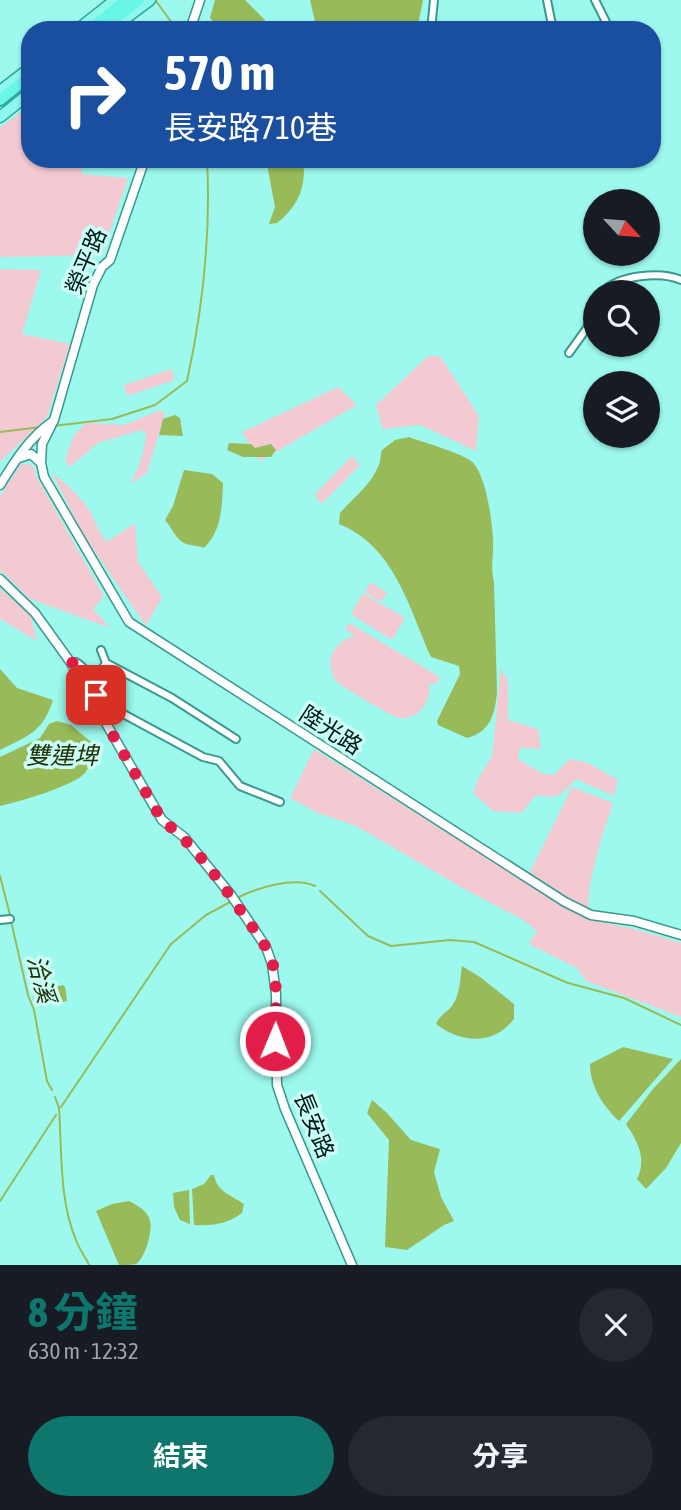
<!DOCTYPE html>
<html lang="zh-TW">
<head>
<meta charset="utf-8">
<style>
	body { margin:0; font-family:"Asap Condensed","Noto Sans TC",sans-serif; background:#242831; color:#f1f3f6; height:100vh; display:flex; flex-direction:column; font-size:26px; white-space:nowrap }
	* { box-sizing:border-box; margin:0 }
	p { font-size:23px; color:#9ea1a6 }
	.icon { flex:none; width:38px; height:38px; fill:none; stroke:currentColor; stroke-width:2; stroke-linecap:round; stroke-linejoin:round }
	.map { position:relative; height:1265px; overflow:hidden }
	.panel { display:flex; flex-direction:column; background:#171b24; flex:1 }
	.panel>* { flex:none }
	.hud { position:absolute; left:21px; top:21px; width:640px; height:147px; border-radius:28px; box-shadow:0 2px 5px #0004; background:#1a4fa0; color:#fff; overflow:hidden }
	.needle { width:46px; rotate:116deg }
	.tools { position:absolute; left:583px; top:189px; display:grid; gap:14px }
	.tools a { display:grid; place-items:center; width:77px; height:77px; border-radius:50%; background:#171b24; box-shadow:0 2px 5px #0004; font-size:35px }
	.pin { position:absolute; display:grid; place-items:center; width:60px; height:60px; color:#fff; margin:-30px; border-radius:14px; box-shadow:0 4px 10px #0006 }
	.me { position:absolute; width:77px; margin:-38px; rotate:1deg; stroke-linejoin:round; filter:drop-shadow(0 0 5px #0008) }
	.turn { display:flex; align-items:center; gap:24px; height:147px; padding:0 28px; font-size:32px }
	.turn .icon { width:91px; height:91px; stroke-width:2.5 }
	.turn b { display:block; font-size:49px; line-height:60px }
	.round { display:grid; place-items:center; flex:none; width:74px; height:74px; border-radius:37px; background:#242831 }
	.head { display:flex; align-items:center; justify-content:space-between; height:119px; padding:0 28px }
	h1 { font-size:42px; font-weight:700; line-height:52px; color:#0f766e }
	.primary-button { display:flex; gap:14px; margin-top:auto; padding:14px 28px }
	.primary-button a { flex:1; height:80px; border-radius:42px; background:#0f766e; color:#fff; font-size:28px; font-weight:700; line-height:80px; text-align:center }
	.primary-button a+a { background:#242831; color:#f1f3f6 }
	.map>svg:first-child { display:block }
	.green { fill:#f3cad2 }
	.water { fill:#99ba58 }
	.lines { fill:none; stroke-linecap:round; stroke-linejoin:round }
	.stream { stroke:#99ba58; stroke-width:2 }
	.minor-casing { stroke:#39998e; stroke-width:10 }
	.tertiary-casing { stroke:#39998e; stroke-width:11 }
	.primary-casing { stroke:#2ca69a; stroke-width:13 }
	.trunk-casing { stroke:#2ca69a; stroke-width:14 }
	.minor { stroke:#fff; stroke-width:6 }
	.tertiary { stroke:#fff; stroke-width:8 }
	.primary { stroke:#8ef8ed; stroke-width:10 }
	.trunk { stroke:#68f6e7; stroke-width:10 }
	.route { stroke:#e11d48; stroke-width:12; stroke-dasharray:0 21.6 }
	.labels { text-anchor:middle; stroke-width:7; stroke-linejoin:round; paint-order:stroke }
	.street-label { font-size:23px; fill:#001815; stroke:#cafff7 }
	.water-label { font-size:24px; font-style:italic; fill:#233006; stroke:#cafff7 }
</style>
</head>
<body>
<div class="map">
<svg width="681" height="1265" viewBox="0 0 681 1265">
	<rect width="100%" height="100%" fill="#9df9ed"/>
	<path class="green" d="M30 105V159H81L82 174 128 178 102 255 0 257V128Z
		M0 269 41 270 22 334 70 344 47 417 0 462Z
		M428 356H440L479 416 476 451 420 425 383 429 376 405Z
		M171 369 175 380 127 396 124 385Z
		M338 387 357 405 260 461 242 432Z
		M160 410 165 413 147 473 130 484C139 467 145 452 146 433L142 430 98 443 70 467 65 460 74 435 86 423 124 425Z
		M352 456 360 465 322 504 314 495Z
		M21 464H29L35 468V474L104 596 93 609 110 628 30 599 0 570V496Z
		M52 473C67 484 81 497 91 513 97 524 98 533 107 542L135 523 138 562 162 597 146 626 84 536Z
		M371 582 387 593 381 602 365 592Z
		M0 588 31 617 37 641 0 619Z
		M363 593 405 618 392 640 351 614Z
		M349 623 440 677 435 685 429 682C432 700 420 720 399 718 393 717 342 687 337 682 322 664 334 640 355 636L345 629Z
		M501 668 508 681V720L538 729 541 749 519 748 518 759 541 773 554 775 570 759 588 763 618 780 614 796 576 779C560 796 560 799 536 795L521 813 493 811 473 793 479 777 492 756Z
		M314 749 554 900 590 920 635 929 681 943V1017L586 981 577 968 529 944 537 931 522 919 468 891 356 826 318 813 290 798Z
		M572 787 613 803C601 839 589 873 588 912L529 874Z"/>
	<path class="water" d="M215 0H245L265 20 263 30H222L210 18Z
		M310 0H423L417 30H317Z
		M266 159H303C307 187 298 206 277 223L269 224 275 207Z
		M175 415 180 418 183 436 159 435 163 419Z
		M409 437C425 443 459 452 471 461 486 473 492 520 493 539 494 554 490 567 494 582L497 692C495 715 490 732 467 738L438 725 437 721 460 674 459 666 431 657C409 607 394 546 339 524L340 513C353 498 370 486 378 467 381 462 380 456 382 450L395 440Z
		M229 443 251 444 255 448 271 444 276 450 271 457H243L227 450Z
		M184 470 212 474 223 483C222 507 222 530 204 548 198 545 192 546 186 544 176 540 172 528 165 520L173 506Z
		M0 669 17 688 53 700C42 733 29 735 0 750Z
		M57 721 71 725 97 747C93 755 90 766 85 773 74 786 18 802 0 806V757L40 738 49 724Z
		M462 966 480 977 514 1004V1019C494 1046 460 1043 436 1024 439 1016 446 1013 452 1006 460 995 460 980 462 966Z
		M63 985 65 987 67 1001 42 1006 37 992Z
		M623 1047 673 1059 619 1121C603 1106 590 1086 590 1064Z
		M681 1059V1143L666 1168 646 1189 637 1179C647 1159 638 1142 626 1124L653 1089Z
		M372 1100 386 1112 411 1140 440 1149 434 1172 441 1197 454 1221 444 1225 407 1250 385 1247 389 1140 367 1113Z
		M211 1175H214C217 1192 231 1195 244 1204L242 1213C227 1224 213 1226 194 1225L192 1189 204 1184Z
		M189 1190 190 1224 180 1220 174 1207 173 1193Z
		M129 1201C137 1205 148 1211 150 1221 153 1230 145 1259 136 1264 132 1265 124 1265 119 1265L96 1211 112 1204Z"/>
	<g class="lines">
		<path class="stream" d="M156 1 177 30
			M53 426 112 419 155 405 187 381C203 308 211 234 207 159
			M0 432 41 427
			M0 876 10 915
			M320 891 368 936 391 946 450 940 474 942 568 983 624 998 681 1025
			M237 898C256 888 295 876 315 886
			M11 921 28 995 34 1010 47 1081 52 1090
			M55 1097 59 1108C62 1151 59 1200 76 1240 79 1249 85 1256 89 1265
			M61 1107 171 944 206 915 232 901
			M0 1201 56 1115"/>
		<defs>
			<path id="minor" d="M547 0 553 30
				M595 0 610 30
				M431 30 434 0
				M603 292C618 275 661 271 681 280
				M569 353 587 328 595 309
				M71 663 76 662C92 671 91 689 103 703L203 757 219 761 240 786 280 802
				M106 663 172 698 236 739
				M90 674 100 672 106 663 101 650
				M0 920 10 919"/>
			<path id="tertiary" d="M190 30 200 0
				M145 159 110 260 102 267 93 285 54 420 42 444 41 463 44 477 129 622 565 902 591 915 634 921 681 935
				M19 458 31 454 41 463
				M0 485C15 461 29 438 52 422
				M0 579 35 613 71 663 162 820 184 837 231 895 266 947 272 964 276 994 277 1085 285 1109 352 1265"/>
			<path id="primary" d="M77 30 115 0
				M110 30 150 0
				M0 91 30 68
				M0 117 30 93"/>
			<path id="trunk" d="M89 30 126 0
				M101 30 139 0
				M0 100 30 76"/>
		</defs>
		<use href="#minor" class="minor-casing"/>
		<use href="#tertiary" class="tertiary-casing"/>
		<use href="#primary" class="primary-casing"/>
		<use href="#trunk" class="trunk-casing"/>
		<use href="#minor" class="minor"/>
		<use href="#tertiary" class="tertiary"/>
		<use href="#primary" class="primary"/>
		<use href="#trunk" class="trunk"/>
	</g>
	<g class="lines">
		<path class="route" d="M96 695C90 681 90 670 76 662L71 663 162 820C197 847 218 879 243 914 254 930 268 946 273 965 278 989 275 1016 275 1041"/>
	</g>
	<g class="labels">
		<g class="street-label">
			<text transform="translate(86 261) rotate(-67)" y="8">榮平路</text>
			<text transform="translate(331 730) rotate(33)" y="8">陸光路</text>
			<text transform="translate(314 1125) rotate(68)" y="8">長安路</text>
		</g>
		<g class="water-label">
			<text x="62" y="764">雙連埤</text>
			<text transform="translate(41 979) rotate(76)" y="8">洽溪</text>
		</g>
	</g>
</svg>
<div class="tools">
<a><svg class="needle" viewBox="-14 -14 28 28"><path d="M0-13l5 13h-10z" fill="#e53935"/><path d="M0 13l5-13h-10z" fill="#9ea1a6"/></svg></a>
<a><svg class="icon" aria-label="search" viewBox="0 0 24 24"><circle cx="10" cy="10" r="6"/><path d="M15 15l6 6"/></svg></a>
<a><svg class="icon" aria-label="layers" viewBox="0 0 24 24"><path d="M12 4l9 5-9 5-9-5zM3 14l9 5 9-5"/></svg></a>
</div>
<div class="pin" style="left:96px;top:695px;background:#d93025"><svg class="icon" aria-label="arrive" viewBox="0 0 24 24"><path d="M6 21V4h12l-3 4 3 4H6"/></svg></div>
<svg class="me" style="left:275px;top:1041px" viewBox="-20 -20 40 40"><circle r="17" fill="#e11d48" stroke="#fff" stroke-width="3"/><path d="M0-11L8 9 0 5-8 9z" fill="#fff"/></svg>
<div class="hud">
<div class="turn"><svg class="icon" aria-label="right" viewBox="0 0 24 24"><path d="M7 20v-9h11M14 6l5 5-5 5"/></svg><div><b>570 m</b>長安路710巷</div></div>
</div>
</div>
<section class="panel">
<div class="head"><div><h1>8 分鐘</h1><p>630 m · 12:32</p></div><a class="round"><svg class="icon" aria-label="close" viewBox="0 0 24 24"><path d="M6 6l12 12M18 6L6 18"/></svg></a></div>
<div class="primary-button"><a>結束</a><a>分享</a></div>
</section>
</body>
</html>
